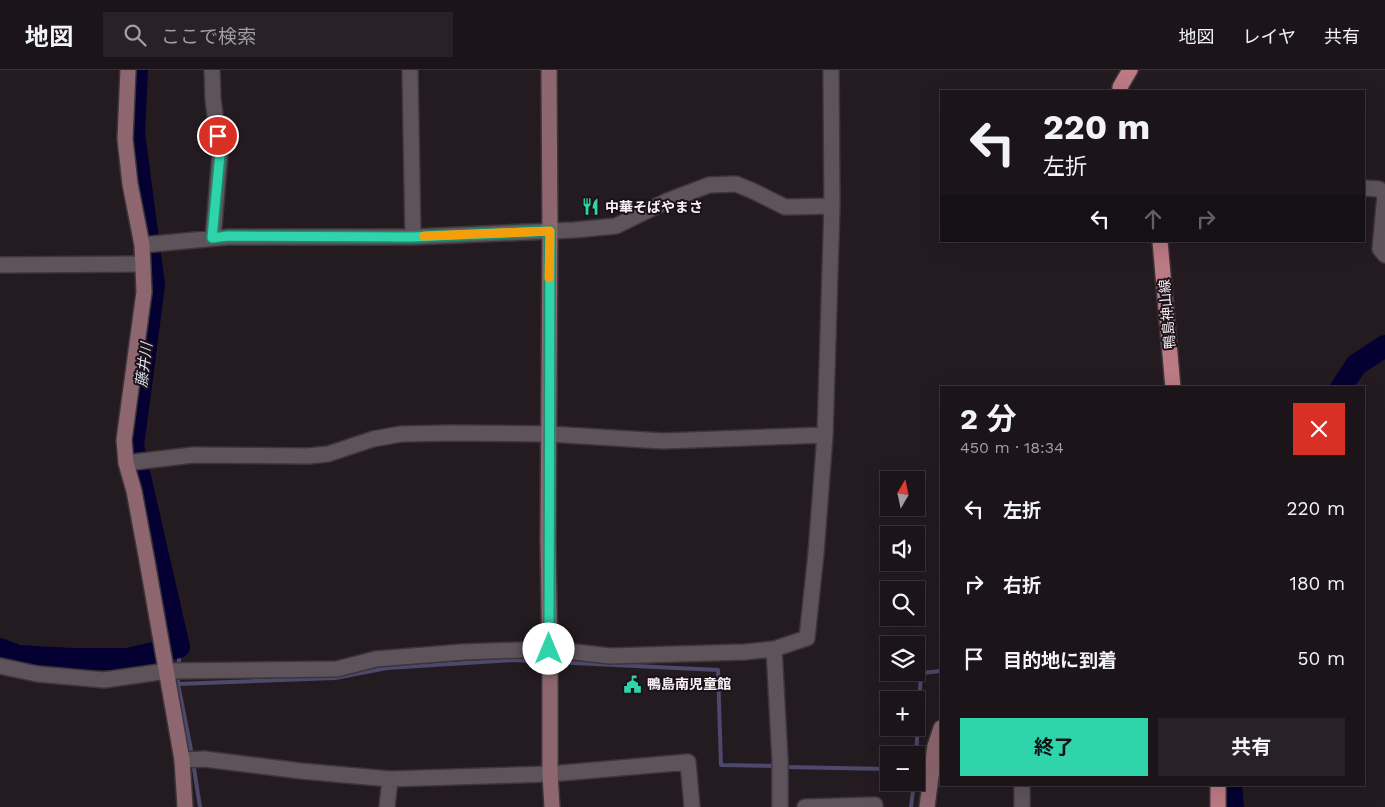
<!DOCTYPE html>
<html lang="ja">
<head>
<meta charset="utf-8">
<style>
	body { margin:0; font-family:"Work Sans","Noto Sans JP",sans-serif; background:#282126; color:#f1f3f6; height:100vh; display:flex; flex-direction:column; font-size:19px; white-space:nowrap }
	* { box-sizing:border-box; margin:0 }
	p { font-size:16px; color:#a09ea2 }
	.icon { flex:none; width:28px; height:28px; fill:none; stroke:currentColor; stroke-width:2; stroke-linecap:round; stroke-linejoin:round }
	.map { position:relative; flex:1; overflow:hidden }
	.side { position:absolute; left:940px; top:316px; width:425px; height:400px; display:flex; flex-direction:column; background:#1b1419; border-radius:0px; box-shadow:0 5px 20px #0002,0 0 0 1px #393338 }
	.side>* { flex:none }
	.hud { position:absolute; left:940px; top:20px; width:425px; height:152px; border-radius:0px; box-shadow:0 5px 20px #0002,0 0 0 1px #393338; background:#1b1419; color:#f1f3f6; overflow:hidden }
	.needle { width:32px; rotate:9deg }
	.buttons { position:absolute; left:880px; top:401px; display:grid; gap:10px }
	.buttons a { display:grid; place-items:center; width:45px; height:45px; border-radius:0px; background:#1b1419; box-shadow:0 5px 20px #0002,0 0 0 1px #393338; font-size:25px }
	.pin { position:absolute; display:grid; place-items:center; width:42px; height:42px; color:#fff; margin:-21px; border:2px solid #fff; border-radius:50%; box-shadow:0 1px 5px #0007 }
	.me { position:absolute; width:55px; margin:-28px; rotate:0deg; stroke-linejoin:round; filter:drop-shadow(0 0 4px #0008) }
	.turn { display:flex; align-items:center; gap:18px; height:105px; padding:0 20px; font-size:22px }
	.turn .icon { width:65px; height:65px; stroke-width:2.5 }
	.turn b { display:block; font-size:35px; line-height:42px }
	.lanes { display:flex; align-items:center; height:48px; padding:0 20px; background:#0003; justify-content:center; gap:25px; direction:ltr }
	.lanes .off { opacity:.35 }
	.round { display:grid; place-items:center; flex:none; width:52px; height:52px; border-radius:0px; background:#282126 }
	.overview { display:flex; align-items:center; justify-content:space-between; height:85px; padding:0 20px }
	h1 { font-size:30px; font-weight:700; line-height:38px }
	.button { display:flex; gap:10px; margin-top:auto; padding:10px 20px }
	.button a { flex:1; height:58px; border-radius:0px; background:#2fd4aa; color:#111; font-size:20px; font-weight:700; line-height:58px; text-align:center }
	.button a+a { background:#282126; color:#f1f3f6 }
	ul { padding:0; list-style:none }
	li { display:flex; align-items:center; gap:15px; height:75px; padding:0 20px }
	li div { flex:1 }
	li b { display:block; font-size:19px }
	li em { font-style:normal }
	header { display:flex; align-items:center; gap:30px; box-sizing:border-box; height:70px; padding:0 25px; background:#1b1419; border-bottom:1px solid #393338 }
	header strong { font-size:24px }
	nav { display:flex; gap:28px; margin-inline-start:auto; font-size:18px }
	.search { width:350px; height:45px; background:#282126; display:flex; align-items:center; gap:12px; box-sizing:border-box; padding:0 18px; border-radius:0px; color:#a09ea2; font-size:19px }
	.map>svg:first-child { display:block }
	.lines { fill:none; stroke-linecap:round; stroke-linejoin:round }
	.stream { stroke:#4e486c; stroke-width:4 }
	.river { stroke:#040031; stroke-width:22 }
	.street-casing { stroke:#3c353a; stroke-width:18 }
	.secondary-casing { stroke:#3c353a; stroke-width:18 }
	.primary-casing { stroke:#3c353a; stroke-width:18 }
	.street { stroke:#5f535b; stroke-width:15 }
	.secondary { stroke:#8d6670; stroke-width:15 }
	.primary { stroke:#bb7a84; stroke-width:15 }
	.route-casing { stroke:#1f8a6e; stroke-width:12 }
	.route { stroke:#2fd4aa; stroke-width:9 }
	.slow { stroke:#f59e0b; stroke-width:9 }
	.labels { text-anchor:middle; stroke-width:4; stroke-linejoin:round; paint-order:stroke }
	.poi-label { font-size:14px; font-weight:bold; fill:#f9f1f6; stroke:#1b1218; text-anchor:start }
	.street-label { font-size:14px; fill:#f9f1f6; stroke:#1b1218 }
	.water-label { font-size:15px; font-style:italic; fill:#d7ddee; stroke:#1b1218 }
</style>
</head>
<body>
<header>
<strong>地図</strong>
<div class="search"><svg class="icon" aria-label="search" viewBox="0 0 24 24"><circle cx="10" cy="10" r="6"/><path d="M15 15l6 6"/></svg>ここで検索</div>
<nav><a>地図</a><a>レイヤ</a><a>共有</a></nav>
</header>
<div class="map">
<svg width="1385" height="737" viewBox="0 0 1385 737">
	<rect width="100%" height="100%" fill="#241b21"/>
	<g class="lines">
		<path class="stream" d="M553 592 718 600 721 695 777 696
			M179 597V577
			M178 604V614L192 685
			M178 614 335 608 387 598 515 590 546 592
			M916 685 921 603 941 601
			M193 692 200 737
			M784 697 889 699
			M911 737 914 712"/>
		<path class="river" d="M137 0 134 63 154 215 133 376 179 577 171 579
			M1341 318 1356 295 1385 276
			M0 579 18 586 72 589H127L158 582
			M1231 715 1233 737"/>
		<defs>
			<path id="street" d="M212 0 213 29 220 84 213 168
				M410 0 413 167
				M1364 118 1379 119 1385 125 1380 179 1385 185
				M142 175 228 167H413L574 160 616 156 667 131 709 115 736 114 753 121 785 137 832 136
				M0 195 142 194
				M126 393 193 385 308 386 328 384 373 369 401 364 452 363 549 364 663 371 825 365
				M774 579 780 690V737
				M0 596 37 604 104 610 167 601 337 599 376 589 463 582 549 579 610 586 745 582 774 579 807 568 816 483 825 365 832 136 831 0
				M182 690 204 689 301 701 390 709 550 704 688 692 692 737
				M1022 715V737
				M387 737 390 709
				M805 737 875 735V737"/>
			<path id="secondary" d="M128 0 125 69 130 114 142 175 144 222 124 370 126 393 134 421 147 491 182 690 185 737
				M549 0 550 161 548 471 550 601V704L552 737
				M927 737 935 676 941 658"/>
			<path id="primary" d="M1120 21V17L1130 0
				M1160 171 1173 318
				M1218 715V737"/>
		</defs>
		<use href="#street" class="street-casing"/>
		<use href="#secondary" class="secondary-casing"/>
		<use href="#primary" class="primary-casing"/>
		<use href="#street" class="street"/>
		<use href="#secondary" class="secondary"/>
		<use href="#primary" class="primary"/>
	</g>
	<g class="lines">
		<defs>
			<path id="route" d="M218 66 220 84 212 168 228 166 412 167 550 161 549 579"/>
		</defs>
		<use href="#route" class="route-casing"/>
		<use href="#route" class="route"/>
		<path class="slow" d="M424 166 550 161 549 208"/>
	</g>
	<defs>
		<symbol id="restaurant-bare" viewBox="-9 -9 18 18"><path d="M-5-6h1v4h1v-4h1v4h1v-4h1v5L-1.5 .5V6h-2V.5L-5-1ZM5-6V6H3V1.5H1.5Q1.5-4 5-6Z" fill="#2fd4aa" stroke="#1b1218" stroke-width="2.5" paint-order="stroke"/></symbol>
		<symbol id="civic-bare" viewBox="-9 -9 18 18"><path d="M-.6-6.5H3V-4.5H.6V-3L4-1V1h2V6H-6V1h2V-1L-.6-3ZM-1.2 2.5V6h2.4V2.5Z" fill="#2fd4aa" stroke="#1b1218" stroke-width="2.5" paint-order="stroke"/></symbol>
	</defs>
	<g fill-rule="evenodd">
		<use href="#restaurant-bare" x="578" y="124" width="25" height="25"/>
		<use href="#civic-bare" x="620" y="602" width="25" height="25"/>
	</g>
	<g class="labels">
		<g class="poi-label">
			<text x="605" y="142">中華そばやまさ</text>
			<text x="647" y="619">鴨島南児童館</text>
		</g>
		<g class="street-label">
			<text transform="translate(1167 244) rotate(-95)" y="5">鴨島神山線</text>
		</g>
		<g class="water-label">
			<text transform="translate(144 295) rotate(-83)" y="5">藤井川</text>
		</g>
	</g>
</svg>
<div class="buttons">
<a><svg class="needle" viewBox="-14 -14 28 28"><path d="M0-13l5 13h-10z" fill="#e53935"/><path d="M0 13l5-13h-10z" fill="#a09ea2"/></svg></a>
<a><svg class="icon" aria-label="sound" viewBox="0 0 24 24"><path d="M4 9h4l5-4v14l-5-4H4zM17 9q2 3 0 6"/></svg></a>
<a><svg class="icon" aria-label="search" viewBox="0 0 24 24"><circle cx="10" cy="10" r="6"/><path d="M15 15l6 6"/></svg></a>
<a><svg class="icon" aria-label="layers" viewBox="0 0 24 24"><path d="M12 4l9 5-9 5-9-5zM3 14l9 5 9-5"/></svg></a>
<a>+</a>
<a>−</a>
</div>
<div class="pin" style="left:218px;top:66px;background:#d93025"><svg class="icon" aria-label="arrive" viewBox="0 0 24 24"><path d="M6 21V4h12l-3 4 3 4H6"/></svg></div>
<svg class="me" style="left:549px;top:579px" viewBox="-20 -20 40 40"><circle r="19" fill="#fff"/><path d="M0-13L10 11 0 6-10 11z" fill="#2fd4aa"/></svg>
<div class="hud">
<div class="turn"><svg class="icon" aria-label="left" viewBox="0 0 24 24"><path d="M17 20v-9H6M10 6l-5 5 5 5"/></svg><div><b>220 m</b>左折</div></div>
<div class="lanes"><svg class="icon" aria-label="left" viewBox="0 0 24 24"><path d="M17 20v-9H6M10 6l-5 5 5 5"/></svg><svg class="icon off" aria-label="ahead" viewBox="0 0 24 24"><path d="M12 20V5M6 11l6-6 6 6"/></svg><svg class="icon off" aria-label="right" viewBox="0 0 24 24"><path d="M7 20v-9h11M14 6l5 5-5 5"/></svg></div>
</div>
<section class="side">
<div class="overview"><div><h1>2 分</h1><p>450 m · 18:34</p></div><a class="round" style="background:#d93025;color:#fff"><svg class="icon" aria-label="close" viewBox="0 0 24 24"><path d="M6 6l12 12M18 6L6 18"/></svg></a></div>
<ul>
<li><svg class="icon" aria-label="left" viewBox="0 0 24 24"><path d="M17 20v-9H6M10 6l-5 5 5 5"/></svg><div><b>左折</b></div><em>220 m</em></li>
<li><svg class="icon" aria-label="right" viewBox="0 0 24 24"><path d="M7 20v-9h11M14 6l5 5-5 5"/></svg><div><b>右折</b></div><em>180 m</em></li>
<li><svg class="icon" aria-label="arrive" viewBox="0 0 24 24"><path d="M6 21V4h12l-3 4 3 4H6"/></svg><div><b>目的地に到着</b></div><em>50 m</em></li>
</ul>
<div class="button"><a>終了</a><a>共有</a></div>
</section>
</div>
</body>
</html>
